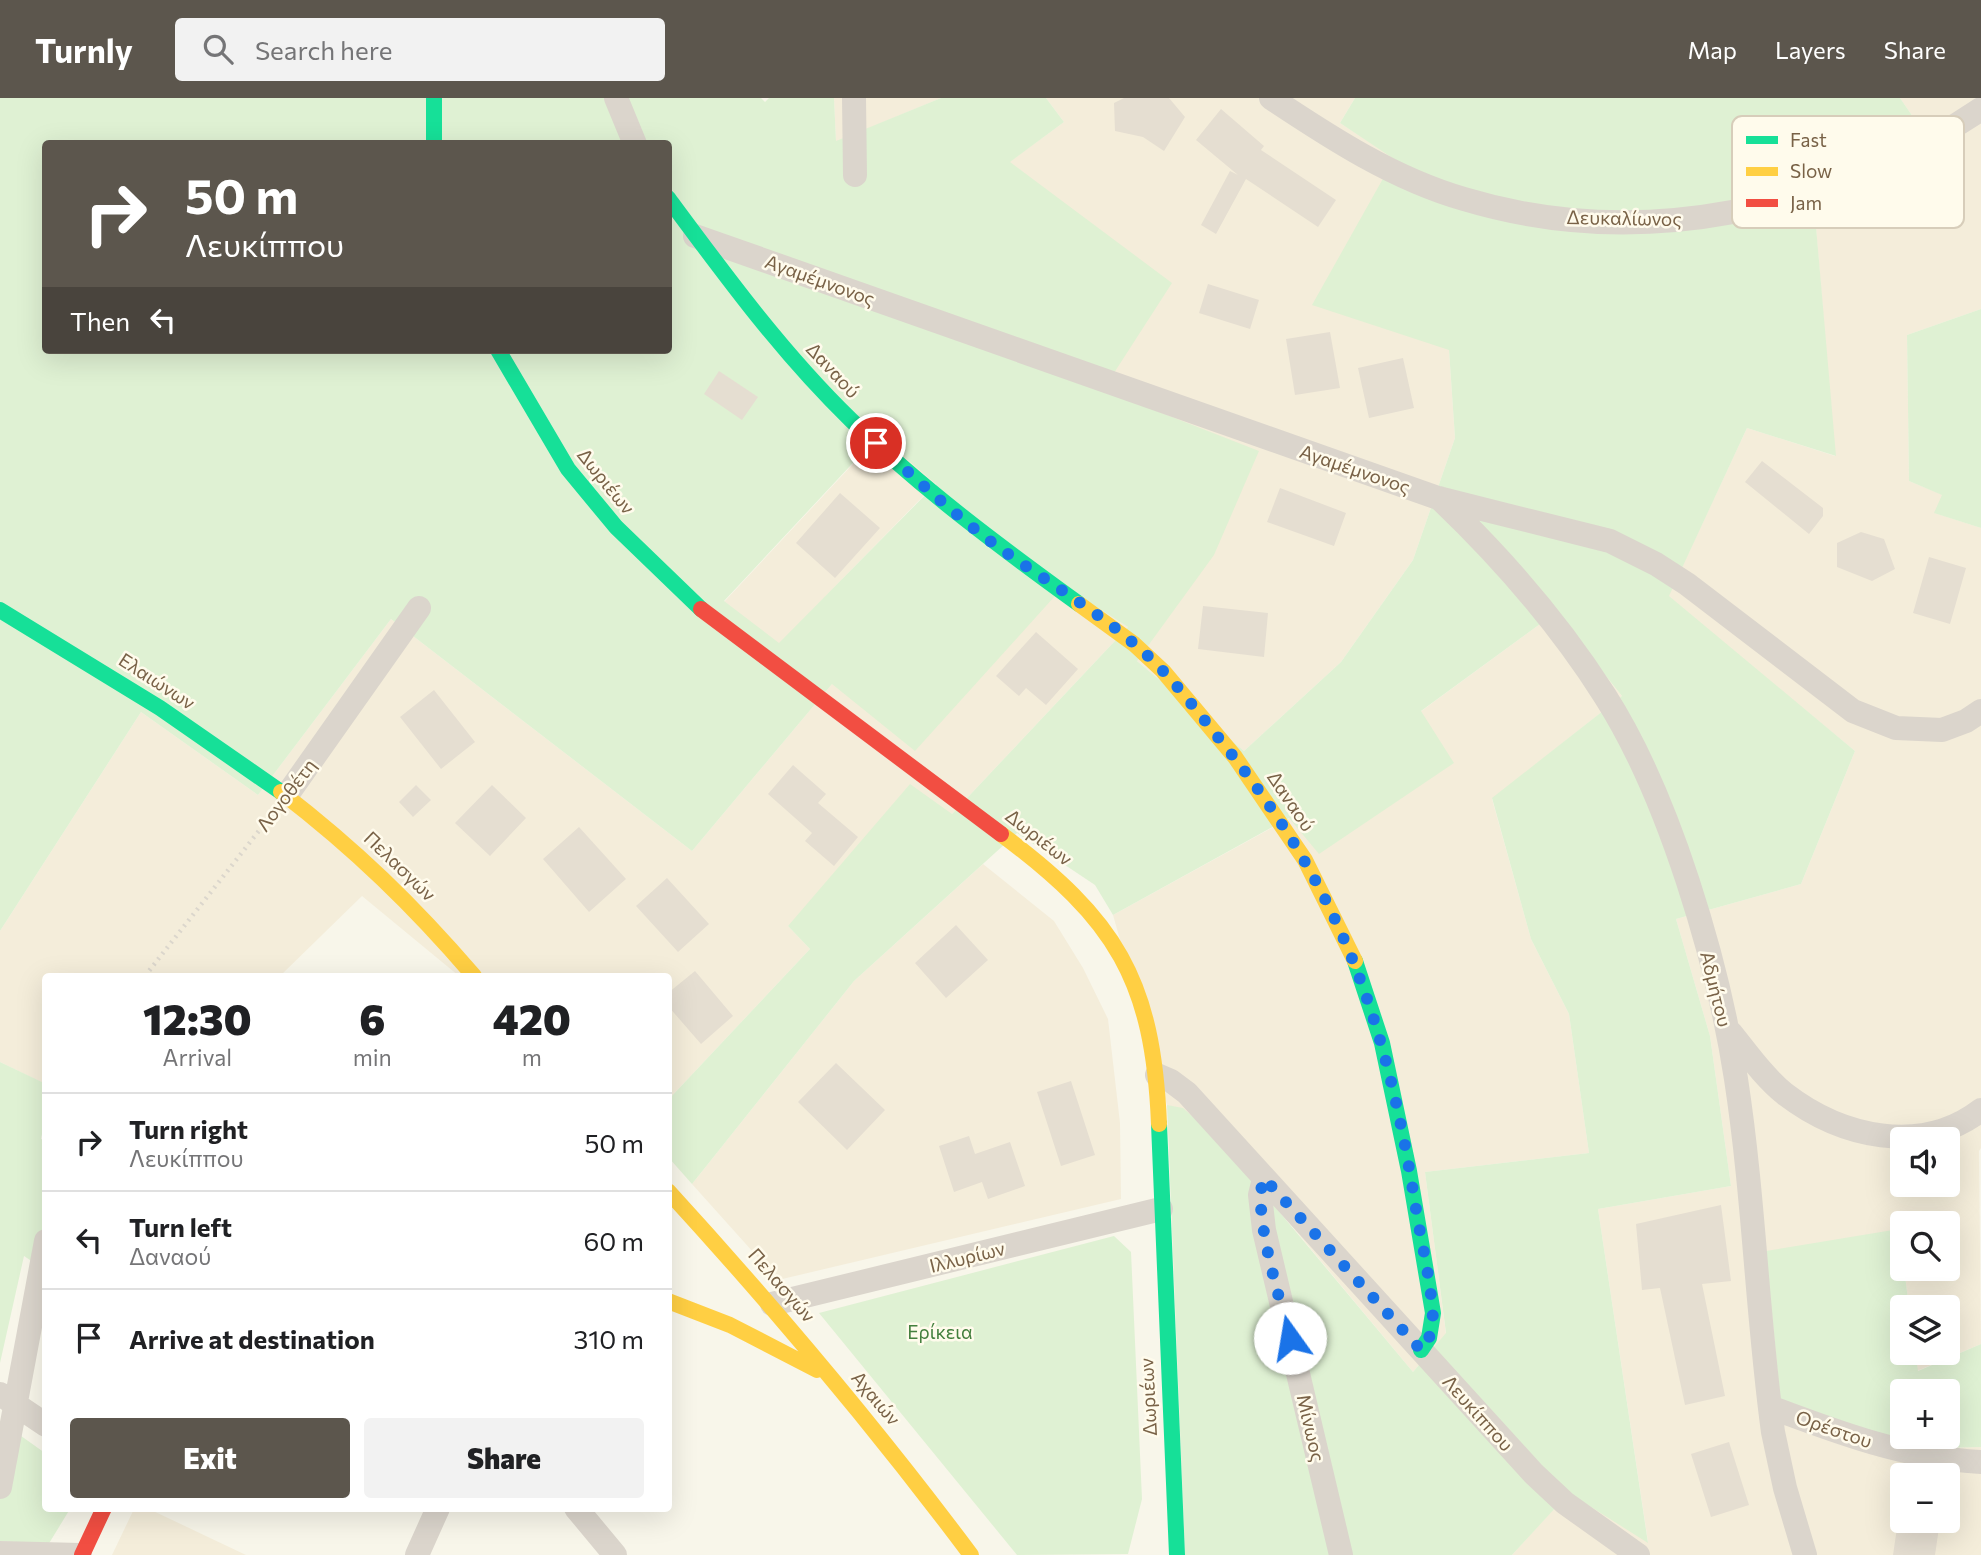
<!DOCTYPE html>
<html lang="en">
<head>
<meta charset="utf-8">
<style>
	body { margin:0; font-family:Commissioner,sans-serif; background:#f2f2f2; color:#202124; height:100vh; display:flex; flex-direction:column; font-size:26px; white-space:nowrap }
	* { box-sizing:border-box; margin:0 }
	p { font-size:23px; color:#757577 }
	.icon { flex:none; width:38px; height:38px; fill:none; stroke:currentColor; stroke-width:2; stroke-linecap:round; stroke-linejoin:round }
	.map { position:relative; flex:1; overflow:hidden }
	.details { position:absolute; left:42px; top:875px; width:630px; height:539px; display:flex; flex-direction:column; background:#fff; border-radius:7px; box-shadow:0 7px 28px #0002 }
	.details>* { flex:none }
	.hud { position:absolute; left:42px; top:42px; width:630px; height:214px; border-radius:7px; box-shadow:0 7px 28px #0002; background:#5c564d; color:#fff; overflow:hidden }
	.tools { position:absolute; left:1890px; top:1029px; display:grid; gap:14px }
	.tools a { display:grid; place-items:center; width:70px; height:70px; border-radius:7px; background:#fff; box-shadow:0 7px 28px #0002; font-size:35px }
	.pin { position:absolute; display:grid; place-items:center; width:60px; height:60px; color:#fff; margin:-30px; border:4px solid #fff; border-radius:50%; box-shadow:0 2px 7px #0007 }
	.me { position:absolute; width:77px; margin:-38px; rotate:347deg; stroke-linejoin:round; filter:drop-shadow(0 0 5px #0008) }
	.turn { display:flex; align-items:center; gap:24px; height:147px; padding:0 28px; font-size:32px }
	.turn .icon { width:91px; height:91px; stroke-width:2.5 }
	.turn b { display:block; font-size:49px; line-height:60px }
	.then { display:flex; align-items:center; height:66px; padding:0 28px; background:#0003; gap:14px; font-size:26px }
	.eta { display:flex; justify-content:space-evenly; align-items:center; height:119px; text-align:center }
	.eta b { font-size:42px; font-weight:800; line-height:49px }
	.cta { display:flex; gap:14px; margin-top:auto; padding:14px 28px }
	.cta a { flex:1; height:80px; border-radius:7px; background:#5c564d; color:#fff; font-size:28px; font-weight:800; line-height:80px; text-align:center }
	.cta a+a { background:#f2f2f2; color:#202124 }
	ul { padding:0; list-style:none }
	li { display:flex; align-items:center; gap:21px; height:98px; padding:0 28px; border-top:2px solid #e0e0e0 }
	li div { flex:1 }
	li b { display:block; font-size:26px }
	li em { font-style:normal }
	header { display:flex; align-items:center; gap:42px; box-sizing:border-box; height:98px; padding:0 35px; background:#5c564d; color:#fff }
	header strong { font-size:33px }
	nav { display:flex; gap:38px; margin-inline-start:auto; font-size:24px }
	.search { width:490px; height:63px; background:#f2f2f2; display:flex; align-items:center; gap:18px; box-sizing:border-box; padding:0 24px; border-radius:7px; color:#757577; font-size:26px }
	.map>svg:first-child { display:block }
	.residential { fill:#f4edda; fill-rule:evenodd }
	.green { fill:#dff1d3; fill-rule:evenodd }
	.building { fill:#e5ded1 }
	.lines { fill:none; stroke-linecap:round; stroke-linejoin:round }
	.path { stroke:#dbd6cc; stroke-width:4.5; stroke-dasharray:2 5; stroke-linecap:butt }
	.street { stroke:#dbd5cc; stroke-width:24 }
	.fast { stroke:#16e098; stroke-width:16 }
	.slow { stroke:#ffcf43; stroke-width:16 }
	.jam { stroke:#f24e42; stroke-width:16 }
	.route { stroke:#1a73e8; stroke-width:12; stroke-dasharray:0 21.6 }
	.labels { text-anchor:middle; stroke-width:5; stroke-linejoin:round; paint-order:stroke }
	.street-label { font-size:19px; fill:#796247; stroke:#fffbec }
	.park-label { font-size:19px; fill:#45803e; stroke:#fffbec }
	.key { fill:#fffbec; stroke:#d7cdba; stroke-width:2 }
	.key-label { font-size:19px; fill:#796247 }
</style>
</head>
<body>
<header>
<strong>Turnly</strong>
<div class="search"><svg class="icon" aria-label="search" viewBox="0 0 24 24"><circle cx="10" cy="10" r="6"/><path d="M15 15l6 6"/></svg>Search here</div>
<nav><a>Map</a><a>Layers</a><a>Share</a></nav>
</header>
<div class="map">
<svg width="1981" height="1457" viewBox="0 0 1981 1457">
	<rect width="100%" height="100%" fill="#f8f6ea"/>
	<path class="residential" d="M834 0H941L836 44Z
		M1046 0H1355L1340 25 1394 60 1449 252 1455 340 1413 462 1341 564 1244 653 1137 563 1103 292 1009 64 1064 24Z
		M1900 0H1981V211L1907 237 1909 383 1943 397 1935 415 1981 430V1050L1979 1053 1981 1246 1917 1273 1915 1255H1948V1209H1909L1904 1171H1948V1125H1902V1157L1899 1131 1782 1309 1936 1350 1981 1349V1457H1512L1569 1394 1648 1444 1598 1111 1731 1088 1710 938 1676 821 1801 786 1855 653 1668 499 1747 330 1835 358 1813 94 1920 29ZM1902 1041H1948V1087H1902ZM1902 1377H1948V1423H1902Z
		M880 337 936 385 779 546 724 504Z
		M1065 487 1128 529 952 716 788 828 810 851 669 1001 668 878H459L362 798 280 878H46L45 986 0 964V833L141 614 258 697 391 521 692 753 832 586Z
		M1555 515 1622 598 1492 701 1531 841 1569 916 1589 1055 1425 1074 1446 1236 1413 1274 1221 1043 1167 1007 1113 817 1290 720 1319 755 1453 665 1420 614Z
		M983 766 1054 823 1083 870 1108 921 1120 1025 1121 1101 778 1182 692 1086 854 883Z
		M134 1411H149L246 1457H112Z"/>
	<path class="green" d="M0 0H761L765 4 769 0H834L836 43 941 0H1046L1064 24 1010 64 1172 185 1103 292 1259 353 1214 457 1137 563 1244 653 1341 564 1413 462 1455 340 1449 252 1312 207 1394 61 1340 25 1355 0H1900L1920 29 1871 64 1813 94 1836 358 1747 330 1669 498 1855 653 1801 786 1676 821 1710 938 1731 1088 1598 1111 1648 1445 1569 1395 1512 1457H1185L1167 1007 1183 1010 1220 1043 1413 1274 1446 1235 1425 1074 1589 1055 1569 916 1531 841 1492 700 1622 598 1555 515 1421 613 1454 665 1319 756 1289 720 1113 817 1095 787 1017 735 854 883 692 1086 669 1060V1001L810 851 788 828 910 686 952 716 1128 529 1064 488 915 653 832 586 692 753 391 521 258 697 141 614 0 833ZM46 46H668V252H46ZM879 337 936 386 779 545 724 503Z
		M1981 211V430L1934 415 1942 397 1909 383 1907 237Z
		M0 964 46 986 45 1021 41 1041 46 1043 45 1172 24 1158 0 1265Z
		M1899 1131 1909 1209H1902V1255H1915L1918 1273 1981 1246V1349L1936 1350 1781 1309 1766 1153ZM1902 1293H1948V1339H1902Z
		M1114 1138 1131 1154 1142 1401 1128 1456 1017 1457 819 1215Z
		M0 1323 45 1355 46 1410 70 1411 48 1447 0 1443Z"/>
	<path class="building" d="M1124 0H1169L1185 19 1164 53 1143 39 1115 33 1114 5Z
		M1221 11 1264 48 1261 52 1336 102 1318 129 1246 81 1216 136 1201 127 1230 73 1238 77 1196 42Z
		M1208 186 1259 202 1250 231 1199 215Z
		M1330 234 1340 290 1295 297 1286 241Z
		M1403 260 1414 310 1369 320 1358 270Z
		M719 273 758 299 742 322 704 296Z
		M1762 363 1823 410V418L1809 436 1745 384Z
		M1280 390 1346 415 1334 448 1267 424Z
		M840 395 880 430 835 480 796 445Z
		M1861 434 1884 441 1895 471 1872 483 1837 469V445Z
		M1929 459 1966 470 1950 526 1913 515Z
		M1203 508 1268 515 1264 559 1198 551Z
		M1036 534 1078 571 1046 607 1026 590 1019 598 996 578Z
		M434 592 475 644 441 671 400 619Z
		M793 667 826 696 818 705 858 739 834 768 805 743 812 735 768 696Z
		M416 687 431 702 413 719 399 704Z
		M492 687 526 720 490 758 455 725Z
		M579 729 626 781 589 814 543 761Z
		M667 780 709 826 678 854 636 808Z
		M956 827 988 862 946 900 915 865Z
		M695 873 733 918 701 946 668 908V895Z
		M836 965 885 1012 847 1052 798 1004Z
		M1071 983 1095 1057 1061 1068 1037 994Z
		M969 1038 975 1056 1010 1044 1025 1088 988 1101 982 1084 954 1094 939 1048Z
		M1721 1107 1731 1183 1702 1186 1725 1298 1685 1307 1660 1190 1642 1192 1636 1126Z
		M1729 1344 1749 1407 1711 1419 1691 1356Z
		M1898 1423H1940L1935 1457H1893Z"/>
	<g class="lines">
		<path class="path" d="M145 878 269 720"/>
		<path class="street" d="M616 0 635 46
			M854 0 855 77
			M1271 0C1331 40 1394 81 1464 101 1640 154 1830 113 1981 11
			M695 138 1438 400 1610 443 1656 466 1687 486 1853 613 1896 630 1942 632 1966 623 1981 613
			M1439 400C1502 460 1558 524 1605 598 1669 698 1718 864 1736 981 1754 1098 1757 1217 1773 1334L1785 1390 1805 1457
			M287 697 419 510
			M1731 935C1748 956 1764 979 1785 996 1841 1039 1921 1058 1981 1012
			M1157 977 1171 983 1187 995 1534 1376 1565 1405 1638 1457
			M1264 1081 1260 1097 1264 1132 1341 1457
			M772 1206 1161 1111
			M0 1296 46 1327
			M1770 1309C1839 1335 1906 1360 1981 1364
			M0 1389 46 1143
			M576 1410 615 1457
			M0 1455 80 1457
			M417 1457 438 1410"/>
		<path class="fast" d="M434 0V46
			M668 100C725 177 782 255 851 322 921 390 999 448 1079 506
			M498 252 568 371 616 429 701 511
			M0 512 160 610 281 694
			M1355 863 1382 945 1409 1073 1433 1215 1429 1240 1421 1252
			M1159 1026 1177 1457"/>
		<path class="slow" d="M1079 506 1134 546 1163 573 1235 659 1305 762 1355 863
			M281 694C355 751 413 807 474 878
			M1001 736C1116 822 1153 881 1159 1026
			M668 1093C775 1210 876 1330 971 1457
			M668 1203 730 1227 817 1272"/>
		<path class="jam" d="M701 511 1001 736
			M82 1457 104 1410"/>
	</g>
	<g class="lines">
		<path class="route" d="M876 345C917 382 957 419 1001 451 1049 485 1104 517 1147 557 1176 584 1200 617 1225 648 1342 794 1386 923 1415 1105 1421 1144 1432 1185 1433 1224L1429 1240 1421 1252 1264 1080C1251 1112 1281 1204 1290 1240"/>
	</g>
	<g class="labels">
		<g class="street-label">
			<text transform="translate(1624 120) rotate(1)" y="7">Δευκαλίωνος</text>
			<text transform="translate(820 182) rotate(20)" y="7">Αγαμέμνονος</text>
			<text transform="translate(833 272) rotate(47)" y="7">Δαναού</text>
			<text transform="translate(1355 371) rotate(19)" y="7">Αγαμέμνονος</text>
			<text transform="translate(606 383) rotate(51)" y="7">Δωριέων</text>
			<text transform="translate(157 583) rotate(33)" y="7">Ελαιώνων</text>
			<text transform="translate(286 697) rotate(-53)" y="7">Λογοθέτη</text>
			<text transform="translate(1291 703) rotate(56)" y="7">Δαναού</text>
			<text transform="translate(1039 739) rotate(38)" y="7">Δωριέων</text>
			<text transform="translate(400 768) rotate(44)" y="7">Πελασγών</text>
			<text transform="translate(1716 891) rotate(76)" y="7">Αδμήτου</text>
			<text transform="translate(967 1159) rotate(-14)" y="7">Ιλλυρίων</text>
			<text transform="translate(782 1187) rotate(49)" y="7">Πελασγών</text>
			<text transform="translate(1148 1299) rotate(-93)" y="7">Δωριέων</text>
			<text transform="translate(876 1300) rotate(50)" y="7">Αχαιών</text>
			<text transform="translate(1478 1315) rotate(48)" y="7">Λευκίππου</text>
			<text transform="translate(1311 1330) rotate(77)" y="7">Μίνωος</text>
			<text transform="translate(1834 1331) rotate(19)" y="7">Ορέστου</text>
		</g>
		<g class="park-label">
			<text x="940" y="1241">Ερίκεια</text>
		</g>
	</g>
	<rect x="1732" y="18" width="232" height="112" rx="10" class="key"/>
	<rect x="1746" y="38" width="32" height="8" fill="#16e098"/>
	<rect x="1746" y="69" width="32" height="9" fill="#ffcf43"/>
	<rect x="1746" y="101" width="32" height="8" fill="#f24e42"/>
	<g class="key-label">
		<text x="1790" y="49">Fast</text>
		<text x="1790" y="80">Slow</text>
		<text x="1790" y="112">Jam</text>
	</g>
</svg>
<div class="tools">
<a><svg class="icon" aria-label="sound" viewBox="0 0 24 24"><path d="M4 9h4l5-4v14l-5-4H4zM17 9q2 3 0 6"/></svg></a>
<a><svg class="icon" aria-label="search" viewBox="0 0 24 24"><circle cx="10" cy="10" r="6"/><path d="M15 15l6 6"/></svg></a>
<a><svg class="icon" aria-label="layers" viewBox="0 0 24 24"><path d="M12 4l9 5-9 5-9-5zM3 14l9 5 9-5"/></svg></a>
<a>+</a>
<a>−</a>
</div>
<div class="pin" style="left:876px;top:345px;background:#d93025"><svg class="icon" aria-label="arrive" viewBox="0 0 24 24"><path d="M6 21V4h12l-3 4 3 4H6"/></svg></div>
<svg class="me" style="left:1290px;top:1240px" viewBox="-20 -20 40 40"><circle r="19" fill="#fff"/><path d="M0-13L10 11 0 6-10 11z" fill="#1a73e8"/></svg>
<div class="hud">
<div class="turn"><svg class="icon" aria-label="right" viewBox="0 0 24 24"><path d="M7 20v-9h11M14 6l5 5-5 5"/></svg><div><b>50 m</b>Λευκίππου</div></div>
<div class="then">Then<svg class="icon" aria-label="left" viewBox="0 0 24 24"><path d="M17 20v-9H6M10 6l-5 5 5 5"/></svg></div>
</div>
<section class="details">
<div class="eta">
<div><b>12:30</b><p>Arrival</p></div>
<div><b>6</b><p>min</p></div>
<div><b>420</b><p>m</p></div>
</div>
<ul>
<li><svg class="icon" aria-label="right" viewBox="0 0 24 24"><path d="M7 20v-9h11M14 6l5 5-5 5"/></svg><div><b>Turn right</b><p>Λευκίππου</p></div><em>50 m</em></li>
<li><svg class="icon" aria-label="left" viewBox="0 0 24 24"><path d="M17 20v-9H6M10 6l-5 5 5 5"/></svg><div><b>Turn left</b><p>Δαναού</p></div><em>60 m</em></li>
<li><svg class="icon" aria-label="arrive" viewBox="0 0 24 24"><path d="M6 21V4h12l-3 4 3 4H6"/></svg><div><b>Arrive at destination</b></div><em>310 m</em></li>
</ul>
<div class="cta"><a>Exit</a><a>Share</a></div>
</section>
</div>
</body>
</html>
